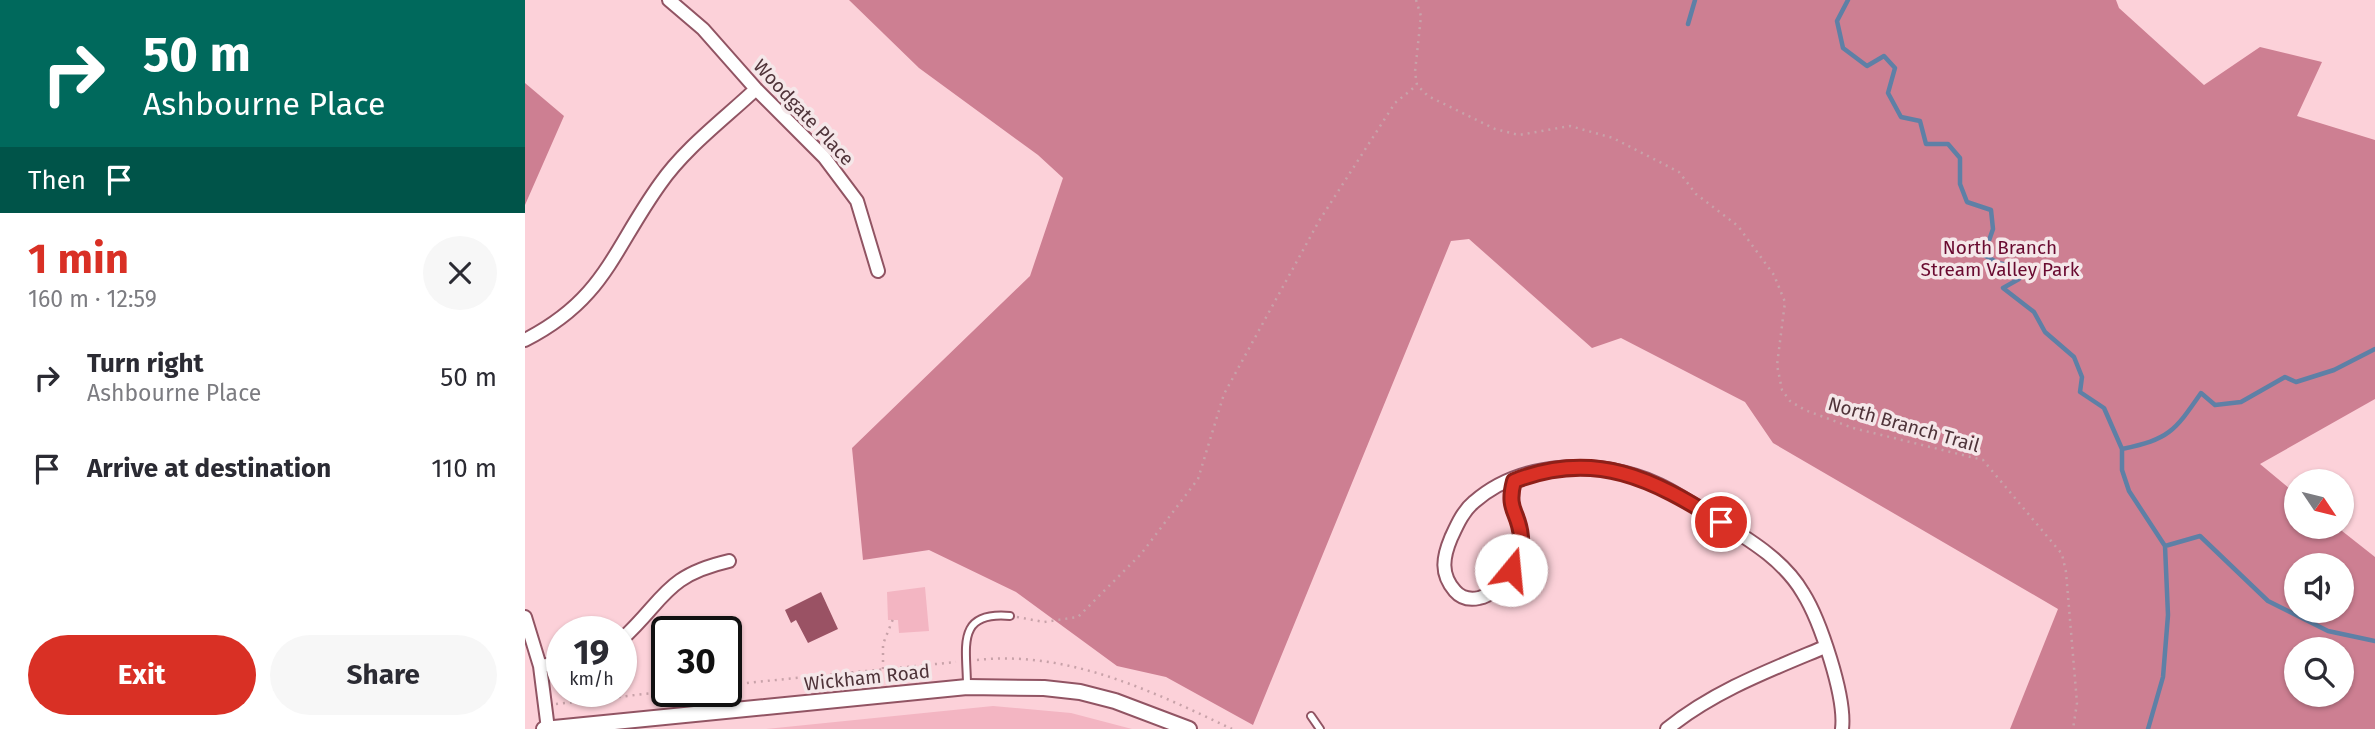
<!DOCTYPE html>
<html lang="en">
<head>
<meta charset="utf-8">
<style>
	body { margin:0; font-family:"Fira Sans",sans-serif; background:#f7f7f7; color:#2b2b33; height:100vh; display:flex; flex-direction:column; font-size:26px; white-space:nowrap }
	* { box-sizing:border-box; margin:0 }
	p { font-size:23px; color:#7c7c81 }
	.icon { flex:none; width:38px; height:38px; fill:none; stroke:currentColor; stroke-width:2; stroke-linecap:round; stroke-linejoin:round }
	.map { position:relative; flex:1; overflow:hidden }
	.details { display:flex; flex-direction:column; background:#fff; width:525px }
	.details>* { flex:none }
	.banner { background:#00695c; color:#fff; overflow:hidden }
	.needle { width:46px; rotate:125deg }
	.fabs { position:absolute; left:1759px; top:469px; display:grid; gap:14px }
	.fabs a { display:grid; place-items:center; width:70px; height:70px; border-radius:50%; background:#fff; box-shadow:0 2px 5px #0004; font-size:35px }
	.speed { position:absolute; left:21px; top:616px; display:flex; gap:14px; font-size:35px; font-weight:700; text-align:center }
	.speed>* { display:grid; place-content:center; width:91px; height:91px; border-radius:50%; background:#fff; box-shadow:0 2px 5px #0004; line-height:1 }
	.speed small { font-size:18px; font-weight:400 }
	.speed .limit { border:4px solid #111; border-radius:10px; background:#fff; color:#111 }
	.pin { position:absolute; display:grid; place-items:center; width:60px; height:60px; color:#fff; margin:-30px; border:4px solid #fff; border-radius:50%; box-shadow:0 2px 7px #0007 }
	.me { position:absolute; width:77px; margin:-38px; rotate:17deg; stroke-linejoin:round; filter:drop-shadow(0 0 5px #0008) }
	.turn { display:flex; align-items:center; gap:24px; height:147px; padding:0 28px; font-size:32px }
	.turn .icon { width:91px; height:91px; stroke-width:2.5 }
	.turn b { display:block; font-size:49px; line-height:60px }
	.then { display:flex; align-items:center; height:66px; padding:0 28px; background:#0003; gap:14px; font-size:26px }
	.round { display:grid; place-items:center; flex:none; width:74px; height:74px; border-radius:37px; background:#f7f7f7 }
	.head { display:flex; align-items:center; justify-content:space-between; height:119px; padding:0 28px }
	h1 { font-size:42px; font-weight:700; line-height:52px; color:#d93025 }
	.primary-button { display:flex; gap:14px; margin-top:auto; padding:14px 28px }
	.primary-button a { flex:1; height:80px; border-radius:42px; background:#d93025; color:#fff; font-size:28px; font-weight:700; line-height:80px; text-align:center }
	.primary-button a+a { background:#f7f7f7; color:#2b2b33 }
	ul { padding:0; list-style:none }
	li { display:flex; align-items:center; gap:21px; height:91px; padding:0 28px }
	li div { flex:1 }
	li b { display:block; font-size:26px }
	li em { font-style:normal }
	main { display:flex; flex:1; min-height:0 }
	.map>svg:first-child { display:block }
	.green { fill:#f3b5c2 }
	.forest { fill:#cd7f92; fill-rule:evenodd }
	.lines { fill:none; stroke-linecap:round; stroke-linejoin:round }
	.stream { stroke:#5e80a6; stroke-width:4.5 }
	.building { fill:#9a5264 }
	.service-casing { stroke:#915463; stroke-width:10 }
	.minor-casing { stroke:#915463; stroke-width:16 }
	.tertiary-casing { stroke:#915463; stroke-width:18 }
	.path { stroke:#c8a2a9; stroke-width:2.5; stroke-dasharray:2 5; stroke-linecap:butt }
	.service { stroke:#fff; stroke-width:6 }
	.minor { stroke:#fff; stroke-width:12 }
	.tertiary { stroke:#fff; stroke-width:14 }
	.route-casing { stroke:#8d1f18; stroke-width:18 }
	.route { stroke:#d93025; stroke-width:12 }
	.labels { text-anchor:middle; stroke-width:7; stroke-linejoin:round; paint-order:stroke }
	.street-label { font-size:19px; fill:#4f3339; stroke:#f5e7e9 }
	.park-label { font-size:19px; fill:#690a30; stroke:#f5e7e9 }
</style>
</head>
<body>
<main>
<section class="details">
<div class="banner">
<div class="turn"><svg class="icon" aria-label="right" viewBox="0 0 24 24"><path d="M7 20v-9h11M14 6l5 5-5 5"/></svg><div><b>50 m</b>Ashbourne Place</div></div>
<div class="then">Then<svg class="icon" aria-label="arrive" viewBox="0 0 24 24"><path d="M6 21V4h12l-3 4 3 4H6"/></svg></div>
</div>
<div class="head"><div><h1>1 min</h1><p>160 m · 12:59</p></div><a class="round"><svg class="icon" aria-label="close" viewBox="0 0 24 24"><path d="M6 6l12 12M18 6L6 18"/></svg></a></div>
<ul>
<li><svg class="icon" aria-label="right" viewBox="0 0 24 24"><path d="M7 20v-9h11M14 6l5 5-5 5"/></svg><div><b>Turn right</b><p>Ashbourne Place</p></div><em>50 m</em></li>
<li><svg class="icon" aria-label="arrive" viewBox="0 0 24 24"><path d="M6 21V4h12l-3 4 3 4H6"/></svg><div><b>Arrive at destination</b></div><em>110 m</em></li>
</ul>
<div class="primary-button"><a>Exit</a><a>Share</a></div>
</section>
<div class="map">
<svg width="1850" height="729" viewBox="0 0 1850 729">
	<rect width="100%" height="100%" fill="#fcd1d9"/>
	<path class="green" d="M400 587 404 631 374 633 373 620H363L362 592Z
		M468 706 546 713 607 729H241Z"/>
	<path class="forest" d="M324 0H1591L1594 8 1679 85 1735 47 1797 62 1772 116 1850 140V399L1735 464 1771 494V527H1812L1850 557V729H1485L1533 609 1248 443 1220 402 1096 338 1067 348 944 239 926 241 728 725 641 677 592 666 491 592 404 550 338 560 327 448 505 276 538 178 513 155 394 68ZM1771 565H1816V611H1771ZM1771 649H1816V695H1771Z
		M0 83 39 116 0 205Z"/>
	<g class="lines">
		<path class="stream" d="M1323 0 1312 21 1318 48 1342 66 1359 56 1370 68 1363 93 1376 117 1395 121 1401 144H1423L1435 158V184L1442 202 1466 210 1468 229 1459 255 1473 263 1493 267 1494 279 1478 288 1509 312 1520 332 1549 357 1557 377 1555 392 1579 408 1597 449V470L1604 491 1640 546 1643 615 1638 677 1623 729
			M1163 24 1170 0
			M1597 449C1644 439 1649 432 1676 393L1690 405 1716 402 1760 377 1771 382 1809 370 1850 349
			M1640 546 1675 536 1743 601 1803 631 1850 641"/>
	</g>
	<path class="building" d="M296 592 313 629 283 643 271 620 266 623 260 610Z"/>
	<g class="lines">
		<defs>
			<path id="service" d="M442 686C442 648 430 611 485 616
				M786 716 795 729"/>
			<path id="minor" d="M144 0 178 29 231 89 299 157 332 201 353 271
				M0 340C80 299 87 251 135 184 160 148 199 119 231 89
				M989 481C981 511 993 511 996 537 998 560 976 593 954 598 944 600 936 598 930 591 915 574 918 557 926 538 932 525 938 511 949 502 997 460 1074 459 1130 483 1154 493 1176 510 1199 524 1228 542 1260 562 1278 593 1295 620 1321 697 1317 729
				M0 617 15 666 23 729
				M96 640C140 600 139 576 204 561
				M15 666 37 663
				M1142 729C1189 691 1245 670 1300 647"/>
			<path id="tertiary" d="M19 729 442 687 519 688 555 692 590 701 664 729"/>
		</defs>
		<use href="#service" class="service-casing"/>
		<use href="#minor" class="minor-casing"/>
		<use href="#tertiary" class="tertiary-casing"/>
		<path class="path" d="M891 0 896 16 890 72 892 85 903 96 970 129 994 135 1045 126 1088 138 1154 172 1171 194 1213 226 1249 275 1260 302 1252 365 1257 390 1265 401 1280 410 1328 428 1458 460 1537 554 1541 572 1552 703 1548 729
			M492 617 519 622 553 617 616 554 673 479 699 394 794 221 870 103 892 85
			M452 660C542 650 627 691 707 729
			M358 669V644L368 619
			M201 685 431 662
			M31 704 146 691"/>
		<use href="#service" class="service"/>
		<use href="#minor" class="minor"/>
		<use href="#tertiary" class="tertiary"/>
	</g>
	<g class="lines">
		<defs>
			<path id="route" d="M986 570C990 560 997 549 996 537 994 511 981 511 989 481 1070 449 1128 479 1196 522"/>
		</defs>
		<use href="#route" class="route-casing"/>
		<use href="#route" class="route"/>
	</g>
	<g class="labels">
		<g class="street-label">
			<text transform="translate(279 112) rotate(47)" y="7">Woodgate Place</text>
			<text transform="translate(1379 424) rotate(16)" y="7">North Branch Trail</text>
			<text transform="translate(342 677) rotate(-6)" y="7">Wickham Road</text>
		</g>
		<g class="park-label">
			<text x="1475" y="254">North Branch<tspan x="1475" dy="22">Stream Valley Park</tspan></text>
		</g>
	</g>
</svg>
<div class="fabs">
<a><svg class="needle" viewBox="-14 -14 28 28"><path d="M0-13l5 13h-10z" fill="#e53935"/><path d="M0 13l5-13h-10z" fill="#7c7c81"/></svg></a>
<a><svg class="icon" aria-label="sound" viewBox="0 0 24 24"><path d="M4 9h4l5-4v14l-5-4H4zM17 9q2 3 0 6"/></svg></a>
<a><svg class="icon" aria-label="search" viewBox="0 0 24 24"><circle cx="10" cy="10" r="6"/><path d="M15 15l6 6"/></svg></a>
</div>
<div class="speed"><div>19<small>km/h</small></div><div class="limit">30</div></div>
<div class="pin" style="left:1196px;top:522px;background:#d93025"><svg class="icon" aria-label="arrive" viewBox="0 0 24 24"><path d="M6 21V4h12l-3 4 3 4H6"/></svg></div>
<svg class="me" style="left:986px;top:570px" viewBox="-20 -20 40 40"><circle r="19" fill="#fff"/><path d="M0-13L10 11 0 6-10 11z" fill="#d93025"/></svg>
</div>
</main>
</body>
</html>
